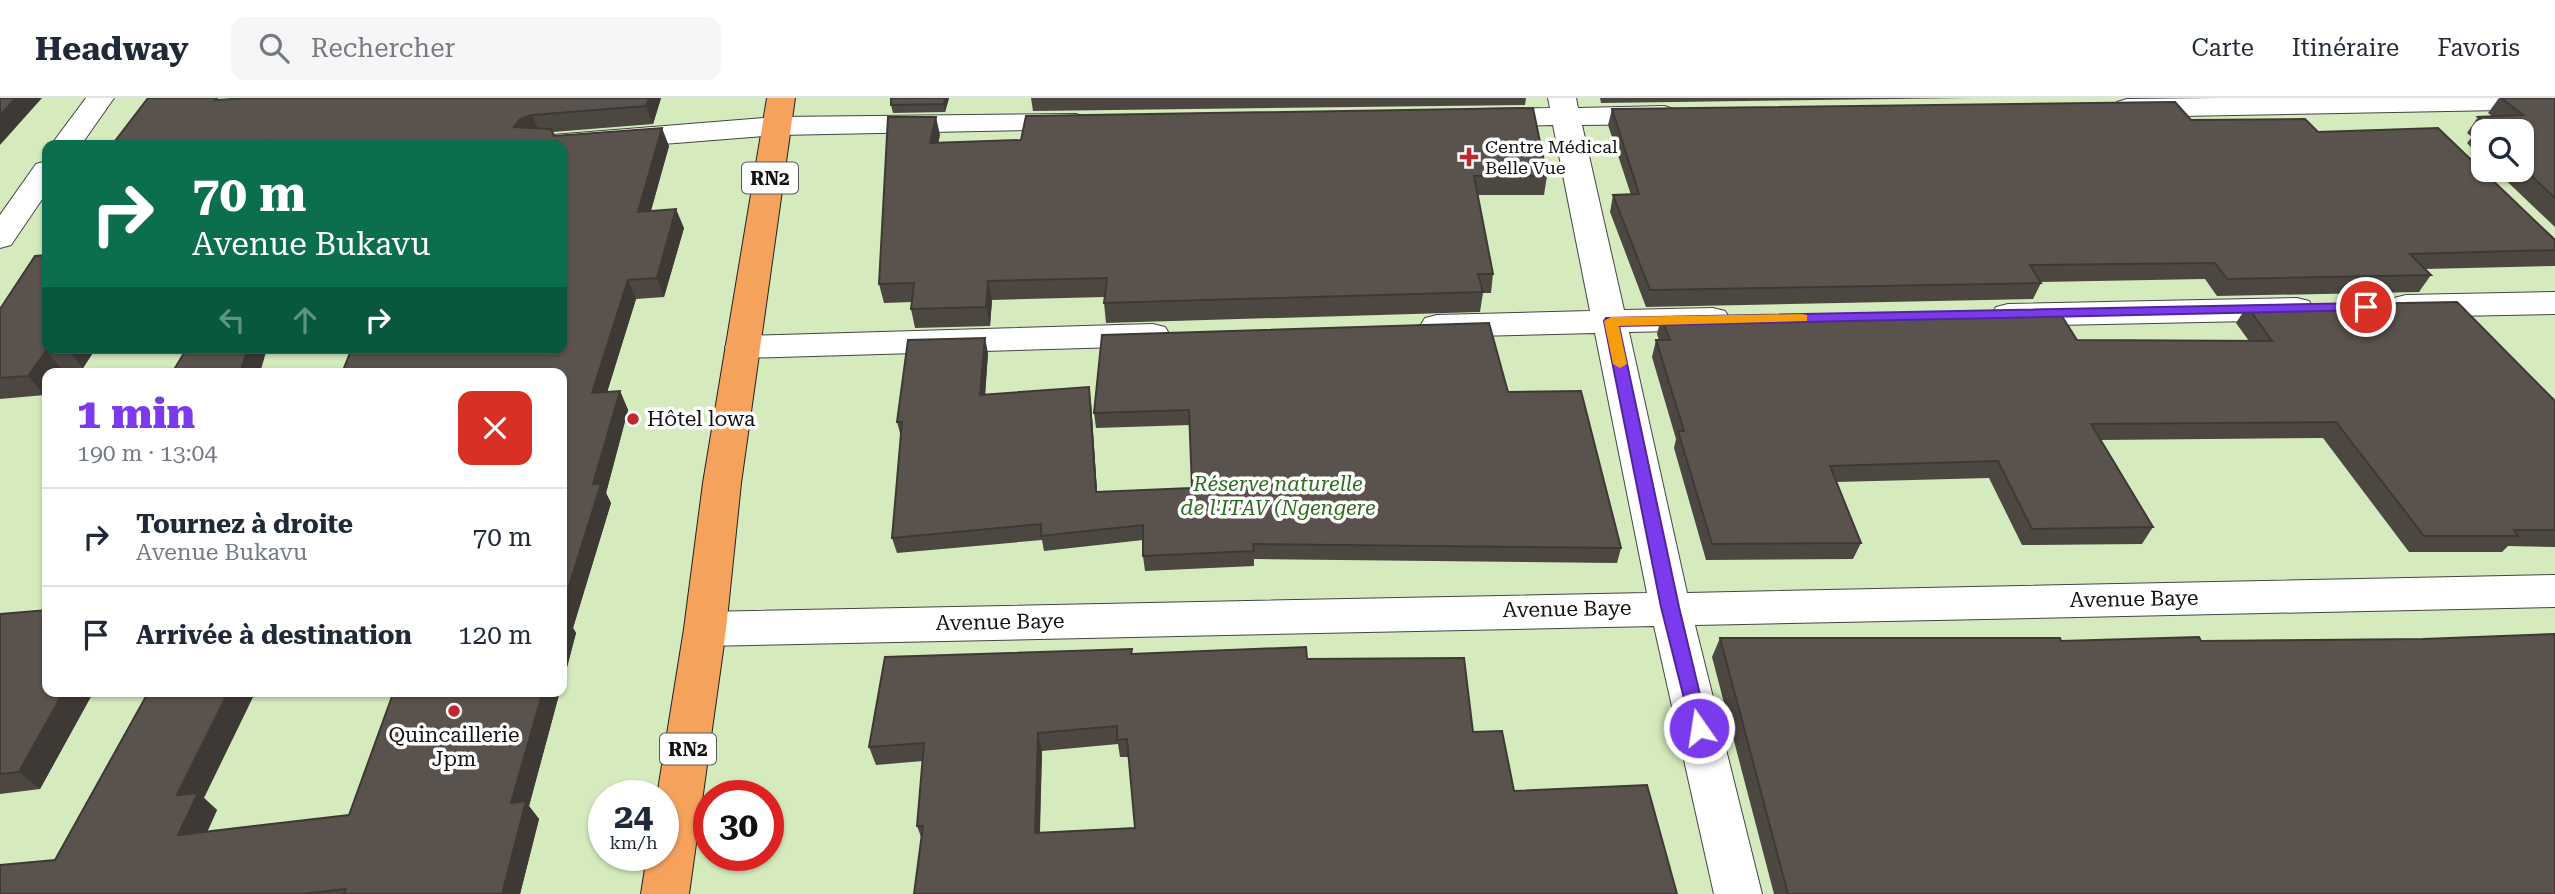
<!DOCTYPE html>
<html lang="fr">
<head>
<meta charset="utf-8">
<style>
	body { margin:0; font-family:"Roboto Serif",serif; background:#f6f6f7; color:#1f2937; height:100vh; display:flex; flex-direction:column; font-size:26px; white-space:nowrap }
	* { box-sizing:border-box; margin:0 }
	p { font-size:23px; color:#747a83 }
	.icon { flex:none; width:38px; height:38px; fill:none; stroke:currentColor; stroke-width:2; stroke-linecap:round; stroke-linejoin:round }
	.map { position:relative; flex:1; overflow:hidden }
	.side { position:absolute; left:42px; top:270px; width:525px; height:329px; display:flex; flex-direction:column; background:#fff; border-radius:14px; box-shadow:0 2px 5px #0004 }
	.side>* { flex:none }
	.banner { position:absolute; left:42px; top:42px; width:525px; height:214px; border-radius:14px; box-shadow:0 2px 5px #0004; background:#0b6e4f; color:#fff; overflow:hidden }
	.fabs { position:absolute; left:2471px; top:21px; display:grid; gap:14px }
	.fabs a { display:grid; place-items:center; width:63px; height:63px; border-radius:14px; background:#fff; box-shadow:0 2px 5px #0004; font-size:35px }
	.speed { position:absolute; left:588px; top:682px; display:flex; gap:14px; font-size:35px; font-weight:700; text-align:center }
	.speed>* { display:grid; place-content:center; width:91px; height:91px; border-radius:50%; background:#fff; box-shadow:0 2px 5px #0004; line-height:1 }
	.speed small { font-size:18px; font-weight:400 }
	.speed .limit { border:10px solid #d22; background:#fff; color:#111 }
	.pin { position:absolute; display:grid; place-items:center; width:60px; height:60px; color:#fff; margin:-30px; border:4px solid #fff; border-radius:50%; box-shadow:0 2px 7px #0007 }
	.me { position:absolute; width:77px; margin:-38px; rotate:347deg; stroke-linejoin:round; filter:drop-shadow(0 0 5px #0008) }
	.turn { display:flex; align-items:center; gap:24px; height:147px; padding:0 35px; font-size:32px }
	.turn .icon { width:91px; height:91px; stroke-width:2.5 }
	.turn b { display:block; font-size:49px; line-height:60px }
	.lanes { display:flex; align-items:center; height:66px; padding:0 35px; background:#0003; justify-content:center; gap:35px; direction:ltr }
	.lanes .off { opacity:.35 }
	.round { display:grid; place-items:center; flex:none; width:74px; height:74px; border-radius:14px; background:#f6f6f7 }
	.summary { display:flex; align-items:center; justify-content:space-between; height:119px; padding:0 35px }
	h1 { font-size:42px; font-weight:800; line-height:52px; color:#7c3aed }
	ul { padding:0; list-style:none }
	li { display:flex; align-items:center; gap:21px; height:98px; padding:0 35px; border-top:2px solid #e0e1e3 }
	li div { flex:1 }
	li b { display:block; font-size:26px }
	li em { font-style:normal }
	header { display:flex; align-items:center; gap:42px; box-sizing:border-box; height:98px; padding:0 35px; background:#fff; border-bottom:2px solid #e0e1e3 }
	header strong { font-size:33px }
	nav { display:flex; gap:38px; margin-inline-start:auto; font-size:24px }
	.search { width:490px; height:63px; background:#f6f6f7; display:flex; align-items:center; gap:18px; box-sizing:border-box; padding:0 24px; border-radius:14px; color:#747a83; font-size:26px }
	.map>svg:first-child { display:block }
	.green { fill:#d5ebbd; fill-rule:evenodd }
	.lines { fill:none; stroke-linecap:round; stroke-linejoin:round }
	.minor-casing { stroke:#444; stroke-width:2 }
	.highway-casing { stroke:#222; stroke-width:2 }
	.minor { fill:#fff; fill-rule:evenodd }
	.highway { fill:#f5a25d; fill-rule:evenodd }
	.wall { fill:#4d4742; fill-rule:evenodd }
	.shaded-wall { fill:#3f3936 }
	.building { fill:#5a524d; stroke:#3f3936; stroke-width:2; fill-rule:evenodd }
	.route { fill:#7c3aed; stroke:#51269a; stroke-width:2 }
	.slow { fill:#f59e0b }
	.poi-dot { fill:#c4262e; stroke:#fff; stroke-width:2.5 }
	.labels { text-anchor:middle; stroke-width:7; stroke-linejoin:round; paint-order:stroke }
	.far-poi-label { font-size:18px; fill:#111; stroke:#fff; text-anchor:start }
	.shield { fill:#fff; stroke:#585858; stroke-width:2 }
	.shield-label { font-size:19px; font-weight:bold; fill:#111 }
	.poi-label { font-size:21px; fill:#111; stroke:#fff; text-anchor:start }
	.park-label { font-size:21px; font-style:italic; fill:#2f6b1f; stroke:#fff }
	.street-label { font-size:21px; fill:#111; stroke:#fff }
</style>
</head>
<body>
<header>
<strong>Headway</strong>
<div class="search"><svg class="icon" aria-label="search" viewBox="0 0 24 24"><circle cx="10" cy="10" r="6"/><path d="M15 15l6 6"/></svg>Rechercher</div>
<nav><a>Carte</a><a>Itinéraire</a><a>Favoris</a></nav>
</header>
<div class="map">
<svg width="2555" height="796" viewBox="0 0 2555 796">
	<rect width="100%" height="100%" fill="#fffdf5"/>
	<path class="green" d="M0 0H2555V796H0ZM2483 33H2522V72H2483ZM47 47H562V250H47ZM47 275H562V593H47ZM604 698H663V758H604ZM709 698H768V758H709Z"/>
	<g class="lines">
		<defs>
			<path id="minor" d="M86 0H114L81 47H51Z
				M1548 0H1576L1578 10 1664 8 1674 11 1678 17 1674 23 1664 26 1582 27 1624 212 1713 210 1725 213 1730 221 1725 229 1713 232 1629 234 1687 495 2555 477V509L1695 527 1762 796H1714L1654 528 705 548 690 543 684 531 690 519 705 514 1647 495 1595 235 1437 239 1425 236 1420 228 1425 220 1437 217 1590 213 1553 27 1483 29 1473 26 1469 20 1473 14 1483 11 1550 10Z
				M2218 0H2555V11L2127 19 2117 16 2113 10 2117 4 2127 1Z
				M1076 16 1086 19 1090 25 1086 31 778 37 562 54V47H525L530 41 540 38 778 19Z
				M47 63V94L11 147 0 150V117L36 66Z
				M2555 194V216L2406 219 2394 216 2389 208 2394 200 2406 197Z
				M2297 200 2309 203 2314 211 2309 219 2297 222 2008 228 1996 225 1991 217 1996 209 2008 206Z
				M1153 226 1165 229 1170 237 1165 245 1153 248 742 260 730 257 725 249 730 241 742 238Z"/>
			<path id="highway" d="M767 0H795L741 385 726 531 689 796H641L647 758H663V698H657L684 531 703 385Z"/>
		</defs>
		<use href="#minor" class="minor-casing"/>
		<use href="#highway" class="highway-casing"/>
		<use href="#minor" class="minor"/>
		<use href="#highway" class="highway"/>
	</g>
	<path class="wall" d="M248 0H661L653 26 553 34 554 38 669 48 651 113 684 130 664 199 636 201 607 294 620 293 628 312 606 395 611 405 573 530 576 535 562 588V47H112L225 2Z
		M949 0 945 14 893 15 891 7Z
		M1031 0H1526L1525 7 1033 13Z
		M1600 0H1971L1601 5Z
		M2499 0H2555V129L2495 72H2522V33H2483V61L2467 45 2472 39 2467 35 2478 19 2492 18 2488 15Z
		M1612 11 2191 22 2318 34 2555 142V168L2425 171 2431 177 2419 194 2217 198 2205 181 2040 184 2041 185 2033 201 1646 209 1610 114 1613 97H1631L1608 27Z
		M940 37 938 45 1547 78 1544 97H1478L1493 176 1491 195H1483L1480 214 1106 225 1104 205 1105 199 992 202 990 228 915 230 911 211 912 204 884 205 879 186Z
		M2247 208 2555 303V449L2508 448 2502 454H2409L2323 340 2101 342 2153 429 2142 446 2022 447 1989 380 1836 384 1861 445 1853 461 1706 462 1674 350 1676 341 1652 259 1656 242H1659L1657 236 1661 220 2077 242 2249 243 2236 225Z
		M0 211 47 250H96L83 270 63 272 47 275V294L45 297 0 301Z
		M988 255 985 297 1091 304 1097 394 1192 390 1190 327 1096 330 1094 315 1508 294 1621 450 1617 465 1254 461V468L1145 473 1143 458V442L1044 453 1042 442 897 455 892 440 901 339 897 324Z
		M0 516 47 593H94L40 691 0 696Z
		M1720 540 2061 543 2423 541 2555 796H1774L1712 559Z
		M1132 556 1307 561 1473 634 1514 693 1677 796 921 739 917 728 923 663 876 667 869 649ZM1118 646 1120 659H1129L1135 730 1040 735 1042 653Z
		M394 593H560L529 708 539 721 520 796H0L55 762 204 700 217 712 207 734 349 717Z"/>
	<path class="shaded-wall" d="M16 0H42L0 47V17Z
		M649 0H661L653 26 646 8Z
		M945 0H949L945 14 944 6Z
		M532 17 540 35 514 29 520 21Z
		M936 19 940 37 934 63 930 45Z
		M662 30 669 48 645 133 638 114Z
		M676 111 684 130 664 199 657 180Z
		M628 182 636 201 601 314 592 295Z
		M988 183 992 202 990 228 986 209Z
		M985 240 988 255 984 312 980 297Z
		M68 250H96L83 270 67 251Z
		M248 250H263L266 254 260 275H240Z
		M46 253 63 272 61 275H47V294L45 297 28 278Z
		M1089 289 1091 304 1098 409 1096 394Z
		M620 293 628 312 606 395 611 405 573 530 576 535 562 588V510L593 386Z
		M64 593H94L40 691 19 674Z
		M229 593H256L204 700 217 712 198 754 178 737 177 697Z
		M543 593H560L529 708 539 721 520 796H502L511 705Z
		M1038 635 1042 653 1039 752 1035 735Z"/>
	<path class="building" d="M0 0H16L0 17Z
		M148 0H217L215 2 248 0H649L646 8 532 17 520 21 514 29 551 31 554 38 662 30 638 114 676 111 657 180 628 182 592 295 620 293 593 386H601L562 510V275H342L352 250H562V47H267L270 43 210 47H112Z
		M891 0H945L944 6 891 7Z
		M2501 0H2555V100L2522 69V33H2483L2479 29H2490L2478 19 2523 17Z
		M2175 4 2191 22 2305 21 2318 34 2438 30 2555 142V152L2410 156 2431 177 2227 181 2215 165 2030 167 2041 185 1650 192 1613 97 1639 96 1612 11Z
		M1533 10 1547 78H1474L1493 176H1478L1483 194 1104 205 1107 180 988 183 986 209 911 211 914 185 879 186 888 19H936L930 45 1021 42 1026 18Z
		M47 157V250H68L67 251 46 253 28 278 0 280V211L35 158Z
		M2457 204 2555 303V432H2514L2518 438H2424L2336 324 2091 326 2153 429 2032 431 1998 363 1830 368 1861 445 1712 446 1678 333H1684L1656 242H1670L1661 220 2058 212 2077 242 2272 243 2247 208Z
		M1489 225 1508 294 1581 293 1621 450 1253 446 1254 453 1143 458V427L1041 438V426L892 440 902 324H897L908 242 985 240 980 297 1089 289 1096 394 1192 390 1189 312 1094 315 1102 237Z
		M187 250H248L240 275H172Z
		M47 512V593H64L19 674 0 676V516Z
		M562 517H565L562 528Z
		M2555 536V796H1788L1720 540H2060L2061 543 2199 539 2201 543 2423 541Z
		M1306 549 1307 561 1464 560 1473 634 1502 633 1514 693 1647 687 1677 796H914L923 728H917L924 645 869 649 885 559 1132 551 1131 556ZM1117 628V642L1127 641 1135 730 1035 735 1038 635Z
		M149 593H229L177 697 198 695 178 737 349 717 394 593H543L511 705 526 703 502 796H344L346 791 302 796H0V767L55 762Z"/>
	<path class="route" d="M2366 205 2373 209 2371 212 1619 228 1679 509 1708 630 1706 636H1693L1661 509 1604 223 1606 220Z"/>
	<path class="slow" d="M1802 216 1807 217V223L1619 228 1627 266 1620 270 1613 266 1604 223 1611 219Z"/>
	<g class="poi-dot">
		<path d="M1465.5 48.5h7v7h7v7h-7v7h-7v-7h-7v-7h7z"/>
		<circle cx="633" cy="321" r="7"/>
		<circle cx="454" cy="613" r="7"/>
	</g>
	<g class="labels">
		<g class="far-poi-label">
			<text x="1485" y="55">Centre Médical<tspan x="1485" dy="21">Belle Vue</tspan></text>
		</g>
		<g class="shield">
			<rect x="742" y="64.5" width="56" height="31" rx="5"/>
			<rect x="660" y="635.5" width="56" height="31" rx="5"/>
		</g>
		<g class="shield-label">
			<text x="770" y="87">RN2</text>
			<text x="688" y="658">RN2</text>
		</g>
		<g class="poi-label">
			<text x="647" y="328">Hôtel lowa</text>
			<text x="454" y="644" text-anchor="middle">Quincaillerie<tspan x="454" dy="24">Jpm</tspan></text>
		</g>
		<g class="park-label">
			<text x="1278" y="393">Réserve naturelle<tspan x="1278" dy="24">de l'ITAV (Ngengere</tspan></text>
		</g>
		<g class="street-label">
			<text transform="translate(2134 501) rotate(-1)" y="7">Avenue Baye</text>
			<text transform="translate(1567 511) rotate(-1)" y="7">Avenue Baye</text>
			<text transform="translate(1000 524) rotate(-1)" y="7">Avenue Baye</text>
		</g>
	</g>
</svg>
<div class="fabs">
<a><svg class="icon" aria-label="search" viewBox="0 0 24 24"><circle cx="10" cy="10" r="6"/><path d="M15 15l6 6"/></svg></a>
</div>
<div class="speed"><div>24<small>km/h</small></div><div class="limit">30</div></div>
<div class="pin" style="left:2366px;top:209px;background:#d93025"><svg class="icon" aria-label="arrive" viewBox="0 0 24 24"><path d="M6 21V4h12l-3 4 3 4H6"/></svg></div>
<svg class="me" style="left:1699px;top:630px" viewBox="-20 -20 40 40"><circle r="17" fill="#7c3aed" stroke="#fff" stroke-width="3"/><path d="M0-11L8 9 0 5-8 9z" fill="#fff"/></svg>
<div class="banner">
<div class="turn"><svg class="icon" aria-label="right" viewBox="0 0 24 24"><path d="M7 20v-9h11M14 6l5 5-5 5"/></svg><div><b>70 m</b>Avenue Bukavu</div></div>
<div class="lanes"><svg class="icon off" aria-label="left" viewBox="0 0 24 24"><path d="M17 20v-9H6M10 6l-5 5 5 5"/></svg><svg class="icon off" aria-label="ahead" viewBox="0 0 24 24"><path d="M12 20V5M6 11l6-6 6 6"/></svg><svg class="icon" aria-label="right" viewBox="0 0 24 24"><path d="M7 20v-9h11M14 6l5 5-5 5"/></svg></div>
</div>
<section class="side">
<div class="summary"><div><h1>1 min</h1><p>190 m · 13:04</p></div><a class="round" style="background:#d93025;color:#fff"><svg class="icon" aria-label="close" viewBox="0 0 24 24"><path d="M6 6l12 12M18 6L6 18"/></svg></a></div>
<ul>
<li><svg class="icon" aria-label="right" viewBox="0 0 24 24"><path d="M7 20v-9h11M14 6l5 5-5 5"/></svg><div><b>Tournez à droite</b><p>Avenue Bukavu</p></div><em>70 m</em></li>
<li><svg class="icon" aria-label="arrive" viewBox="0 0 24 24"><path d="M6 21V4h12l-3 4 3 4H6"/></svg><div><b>Arrivée à destination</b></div><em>120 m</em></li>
</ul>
</section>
</div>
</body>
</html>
